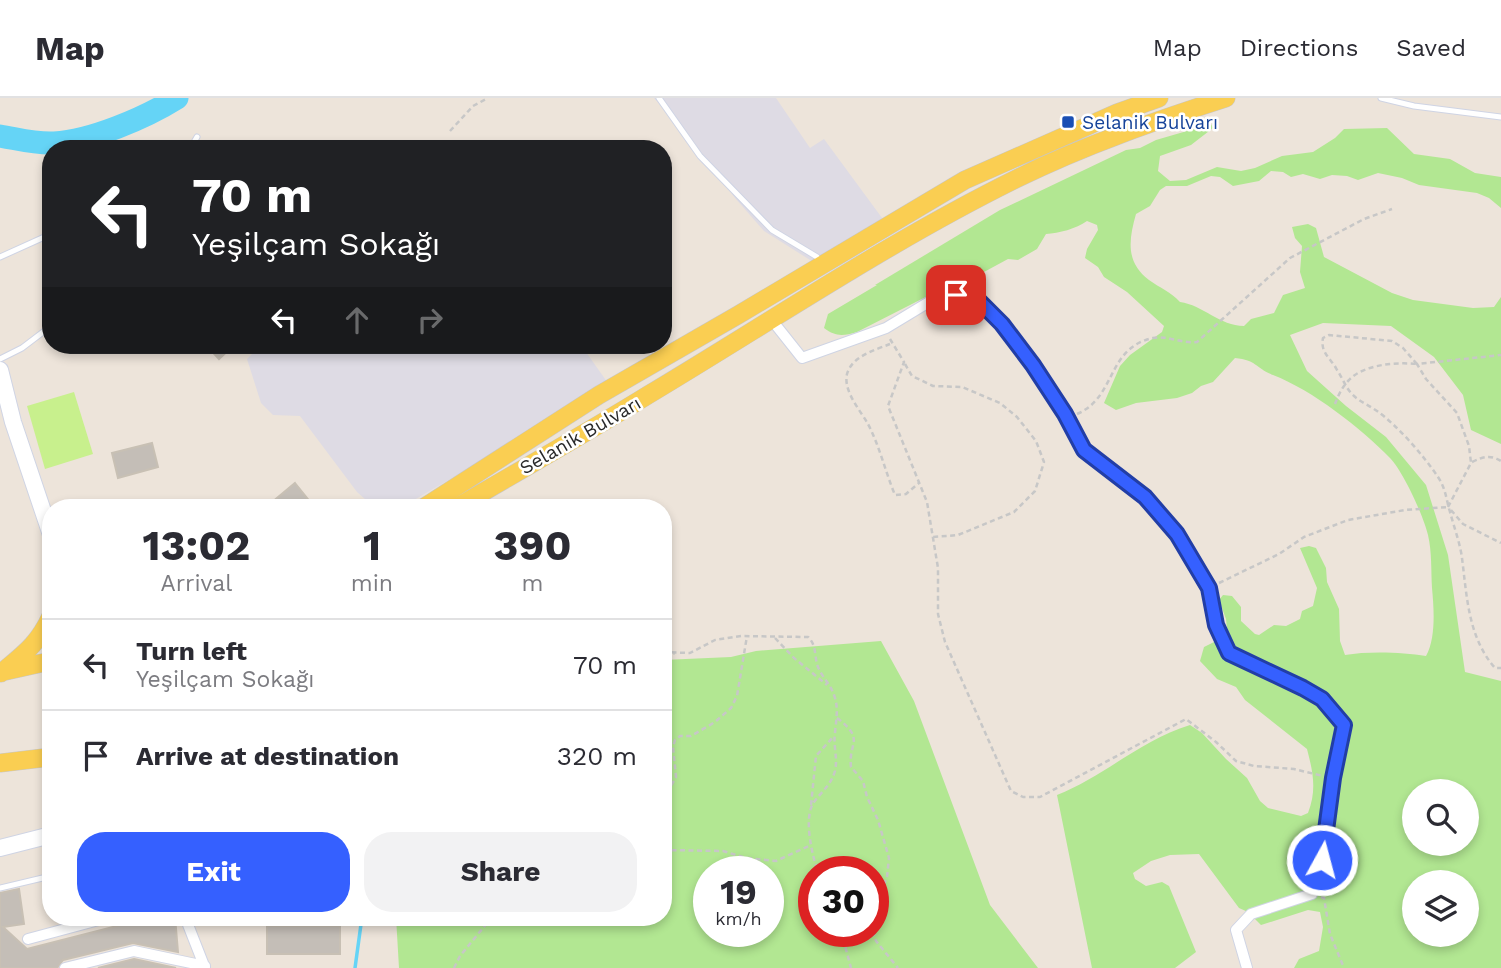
<!DOCTYPE html>
<html lang="en">
<head>
<meta charset="utf-8">
<style>
	body { margin:0; font-family:"Work Sans",sans-serif; background:#f2f2f3; color:#2b2b33; height:100vh; display:flex; flex-direction:column; font-size:26px; white-space:nowrap }
	* { box-sizing:border-box; margin:0 }
	p { font-size:23px; color:#7c7c81 }
	.icon { flex:none; width:38px; height:38px; fill:none; stroke:currentColor; stroke-width:2; stroke-linecap:round; stroke-linejoin:round }
	.map { position:relative; flex:1; overflow:hidden }
	.drawer { position:absolute; left:42px; top:401px; width:630px; height:427px; display:flex; flex-direction:column; background:#fff; border-radius:28px; box-shadow:0 4px 10px #0003 }
	.drawer>* { flex:none }
	.top-card { position:absolute; left:42px; top:42px; width:630px; height:214px; border-radius:28px; box-shadow:0 4px 10px #0003; background:#202124; color:#fff; overflow:hidden }
	.buttons { position:absolute; left:1402px; top:681px; display:grid; gap:14px }
	.buttons a { display:grid; place-items:center; width:77px; height:77px; border-radius:50%; background:#fff; box-shadow:0 4px 10px #0003; font-size:35px }
	.speed { position:absolute; left:693px; top:758px; display:flex; gap:14px; font-size:35px; font-weight:700; text-align:center }
	.speed>* { display:grid; place-content:center; width:91px; height:91px; border-radius:50%; background:#fff; box-shadow:0 4px 10px #0003; line-height:1 }
	.speed small { font-size:18px; font-weight:400 }
	.speed .limit { border:10px solid #d22; background:#fff; color:#111 }
	.pin { position:absolute; display:grid; place-items:center; width:60px; height:60px; color:#fff; margin:-30px; border-radius:14px; box-shadow:0 4px 10px #0006 }
	.me { position:absolute; width:77px; margin:-38px; rotate:7deg; stroke-linejoin:round; filter:drop-shadow(0 0 5px #0008) }
	.turn { display:flex; align-items:center; gap:24px; height:147px; padding:0 35px; font-size:32px }
	.turn .icon { width:91px; height:91px; stroke-width:2.5 }
	.turn b { display:block; font-size:49px; line-height:60px }
	.lanes { display:flex; align-items:center; height:66px; padding:0 35px; background:#0003; justify-content:center; gap:35px; direction:ltr }
	.lanes .off { opacity:.35 }
	.eta { display:flex; justify-content:space-evenly; align-items:center; height:119px; text-align:center }
	.eta b { font-size:42px; font-weight:700; line-height:49px }
	.action { display:flex; gap:14px; margin-top:auto; padding:14px 35px }
	.action a { flex:1; height:80px; border-radius:28px; background:#3560ff; color:#fff; font-size:28px; font-weight:700; line-height:80px; text-align:center }
	.action a+a { background:#f2f2f3; color:#2b2b33 }
	ul { padding:0; list-style:none }
	li { display:flex; align-items:center; gap:21px; height:91px; padding:0 35px; border-top:2px solid #e1e1e2 }
	li div { flex:1 }
	li b { display:block; font-size:26px }
	li em { font-style:normal }
	header { display:flex; align-items:center; gap:42px; box-sizing:border-box; height:98px; padding:0 35px; background:#fff; border-bottom:2px solid #e1e1e2 }
	header strong { font-size:33px }
	nav { display:flex; gap:38px; margin-inline-start:auto; font-size:24px }
	.map>svg:first-child { display:block }
	.industrial { fill:#dedbe4 }
	.green { fill:#b2e792; fill-rule:evenodd }
	.pitch { fill:#c8f08d }
	.lines { fill:none; stroke-linecap:round; stroke-linejoin:round }
	.stream { stroke:#65d4f6; stroke-width:3.5 }
	.river { stroke:#65d4f6; stroke-width:23 }
	.building { fill:#c4beb7; stroke:#c8c0b4; stroke-width:2 }
	.lane-casing { stroke:#cfd4e4; stroke-width:7 }
	.street-casing { stroke:#cfd4e4; stroke-width:12 }
	.secondary-casing { stroke:#cfd4e4; stroke-width:18 }
	.primary-casing { stroke:#c7c7c7; stroke-width:19 }
	.path { stroke:#c7c7c7; stroke-width:2.5; stroke-dasharray:5 3.5; stroke-linecap:butt }
	.lane { stroke:#fff; stroke-width:5 }
	.street { stroke:#fff; stroke-width:10 }
	.secondary { stroke:#fff; stroke-width:16 }
	.primary { stroke:#face52; stroke-width:18 }
	.route-casing { stroke:#223ea6; stroke-width:18 }
	.route { stroke:#3560ff; stroke-width:12 }
	.transit-dot { fill:#1a4fb4; stroke:#fff; stroke-width:2.5 }
	.labels { text-anchor:middle; stroke-width:5; stroke-linejoin:round; paint-order:stroke }
	.transit-label { font-size:19px; fill:#164399; stroke:#fff; text-anchor:start }
	.street-label { font-size:19px; fill:#292929; stroke:#fff }
</style>
</head>
<body>
<header>
<strong>Map</strong>
<nav><a>Map</a><a>Directions</a><a>Saved</a></nav>
</header>
<div class="map">
<svg width="1501" height="870" viewBox="0 0 1501 870">
	<rect width="100%" height="100%" fill="#ede4da"/>
	<path class="industrial" d="M654 0H776L810 50 824 41 885 124 818 167 764 133 735 100 688 36Z
		M261 247H581L610 288 402 409H374L357 394 300 318 273 317 261 305 247 261Z"/>
	<path class="green" d="M1211 26 1213 30 1191 47 1160 58 1158 73 1170 83 1186 82 1217 69 1241 73 1255 70 1282 58 1313 54 1335 40 1344 31 1387 30 1414 56 1450 61 1475 75 1501 79V110L1489 100 1477 95 1419 87 1402 80 1378 75 1358 82 1347 78 1332 77 1320 81 1303 76 1291 79 1283 74 1271 73 1259 83 1233 88 1220 79 1211 78 1187 88H1166L1160 92 1150 108 1136 116C1129 141 1125 164 1149 182 1160 190 1171 194 1180 204 1203 207 1220 228 1244 228L1251 221 1274 215 1283 197 1305 190 1300 174 1302 148 1295 140 1292 129 1308 126 1316 130 1324 159 1392 195 1413 202 1473 210 1494 209 1501 199V346L1471 332 1463 297 1434 259 1391 228 1323 225 1290 237 1307 273 1346 308 1386 339 1426 387 1448 457 1465 574 1501 583V870H1294L1299 861 1319 853 1323 829 1320 814 1308 812 1261 827 1248 814 1239 810 1199 756 1170 757 1151 763 1133 775 1135 781 1146 788 1162 784 1169 788 1196 854 1175 870H1092L1057 697C1103 679 1141 642 1190 627L1202 635 1226 661 1247 680 1260 703 1268 710 1301 718 1308 715C1317 692 1313 674 1307 651L1245 602 1236 589 1217 581 1200 563 1204 549 1218 542 1227 531 1226 521 1219 502 1223 497 1232 498 1241 509V523L1255 536 1259 537 1274 527 1286 528 1300 521 1302 513 1313 508 1317 490 1300 450 1309 448 1316 450 1326 470 1327 484 1339 511 1340 543 1345 557C1368 553 1402 554 1426 558 1436 540 1434 511 1432 490 1431 473 1432 454 1428 437 1423 417 1404 375 1390 360 1361 330 1312 292 1273 277 1255 270 1257 262 1235 260L1213 284 1201 288 1192 295 1177 300 1136 305 1116 312 1104 305 1120 268 1130 257 1162 234 1164 228 1127 194 1104 179 1098 169 1085 160 1087 151 1098 132 1097 127 1087 123C1076 131 1059 135 1046 136L1037 151 1018 162 1008 161 984 174 963 180 857 234C843 238 836 239 824 230L828 216 877 187H875L1000 112 1126 52 1140 50 1156 42ZM1414 693H1466V746H1414ZM1414 784H1466V836H1414Z
		M881 543 914 603 990 807 1038 870H399L396 819H663V562L731 559 756 553ZM709 774H768V833H709ZM814 774H873V833H814Z"/>
	<path class="pitch" d="M74 294 93 356 45 371 27 308Z"/>
	<g class="lines">
		<path class="stream" d="M355 870 362 819"/>
		<path class="river" d="M0 38C18 41 35 46 54 45 91 43 145 20 177 0"/>
	</g>
	<path class="building" d="M206 247H234L219 261Z
		M152 345 158 369 118 380 112 355Z
		M295 385 315 410H265Z
		M19 791 24 826 3 829 27 851 152 819H175L178 854 133 845 63 862 57 870H0V795Z
		M267 828H340V856H267Z
		M134 861 176 870H98Z"/>
	<g class="lines">
		<defs>
			<path id="lane" d="M659 0 700 58 772 132 817 159 821 165
				M1381 0 1414 8 1501 19
				M190 51 197 39
				M0 159 51 136
				M0 261 22 250 51 228
				M0 790 51 778"/>
			<path id="street" d="M771 221 802 260 886 230 929 204 956 196 979 203 1002 226 1033 267 1065 316 1084 352 1145 399 1177 436 1209 490 1216 528 1229 555 1303 590 1322 601 1344 627 1333 680 1322 762 1312 796 1251 816 1236 832 1247 870
				M185 819 205 870
				M28 841 110 819
				M65 870 134 853 205 868"/>
			<path id="secondary" d="M0 272 13 324 51 437
				M0 750 51 737"/>
			<path id="primary" d="M423 410 599 297 738 217 965 82 1117 15 1159 0
				M456 410C520 372 585 336 648 297 770 224 890 143 1018 80 1085 47 1155 23 1226 0
				M6 573 51 563
				M1 575C25 555 38 546 51 518
				M0 665 51 659"/>
		</defs>
		<use href="#lane" class="lane-casing"/>
		<use href="#street" class="street-casing"/>
		<use href="#secondary" class="secondary-casing"/>
		<use href="#primary" class="primary-casing"/>
		<path class="path" d="M450 33 473 8 488 0
			M890 241 904 264 888 308 927 404 938 470V516L945 544 1011 693 1023 699H1040L1186 621 1216 644 1236 663 1254 668 1294 671 1323 678
			M890 246C875 252 852 258 847 276 843 293 860 312 868 326 880 349 885 373 895 397L906 396 919 385
			M905 266 912 278 933 288 962 289 1000 305 1017 319 1036 343 1044 364 1035 393 1014 414 958 437 933 439
			M1417 266 1403 250 1392 243 1329 237 1323 240C1320 255 1331 260 1337 272 1342 279 1345 288 1351 295 1358 303 1367 306 1377 313 1397 327 1424 358 1438 379 1446 391 1446 401 1450 414 1454 429 1460 445 1462 460 1467 499 1468 539 1495 570H1501
			M1335 306C1338 298 1342 289 1349 282 1364 266 1397 264 1417 266
			M1077 316C1117 299 1106 250 1153 240 1168 237 1182 246 1197 244L1290 160 1364 121 1392 111
			M1472 364C1483 359 1490 356 1501 363
			M1448 409 1471 365 1469 348 1457 315 1426 281 1417 266 1501 257
			M1451 412 1463 426 1501 445
			M1219 485 1279 456 1304 439 1348 422 1405 412 1448 409
			M775 540 794 560 827 587
			M663 554 690 555 715 542 741 538 808 539C817 547 814 559 818 569 822 579 831 587 834 597 839 610 836 622 835 635 833 648 838 660 835 673 831 687 822 693 814 704 803 719 812 757 818 774
			M663 579 667 564 674 555
			M837 620C866 642 848 644 851 669L863 683 867 699 878 722 889 760 887 779 884 786 873 790
			M663 702 676 679 673 649 675 642 680 638H691L715 624 731 610 737 598 747 538
			M811 707 816 658 834 638
			M663 752 723 753 746 760 776 763 811 747
			M1321 799 1324 800 1330 836 1344 870
			M841 833 851 870
			M873 833 876 843 898 870
			M454 870 460 858 492 819"/>
		<use href="#lane" class="lane"/>
		<use href="#street" class="street"/>
		<use href="#secondary" class="secondary"/>
		<use href="#primary" class="primary"/>
	</g>
	<g class="lines">
		<defs>
			<path id="route" d="M956 197 979 203 1002 226 1033 267 1065 316 1084 352 1145 399 1177 436 1209 490 1216 527 1229 555 1303 590 1322 601 1344 627 1333 680 1322 762"/>
		</defs>
		<use href="#route" class="route-casing"/>
		<use href="#route" class="route"/>
	</g>
	<rect class="transit-dot" x="1061" y="17" width="14" height="14" rx="3.5"/>
	<g class="labels">
		<g class="transit-label">
			<text x="1082" y="31">Selanik Bulvarı</text>
		</g>
		<g class="street-label">
			<text transform="translate(580 337) rotate(-30)" y="7">Selanik Bulvarı</text>
		</g>
	</g>
</svg>
<div class="buttons">
<a><svg class="icon" aria-label="search" viewBox="0 0 24 24"><circle cx="10" cy="10" r="6"/><path d="M15 15l6 6"/></svg></a>
<a><svg class="icon" aria-label="layers" viewBox="0 0 24 24"><path d="M12 4l9 5-9 5-9-5zM3 14l9 5 9-5"/></svg></a>
</div>
<div class="speed"><div>19<small>km/h</small></div><div class="limit">30</div></div>
<div class="pin" style="left:956px;top:197px;background:#d93025"><svg class="icon" aria-label="arrive" viewBox="0 0 24 24"><path d="M6 21V4h12l-3 4 3 4H6"/></svg></div>
<svg class="me" style="left:1322px;top:762px" viewBox="-20 -20 40 40"><circle r="17" fill="#3560ff" stroke="#fff" stroke-width="3"/><path d="M0-11L8 9 0 5-8 9z" fill="#fff"/></svg>
<div class="top-card">
<div class="turn"><svg class="icon" aria-label="left" viewBox="0 0 24 24"><path d="M17 20v-9H6M10 6l-5 5 5 5"/></svg><div><b>70 m</b>Yeşilçam Sokağı</div></div>
<div class="lanes"><svg class="icon" aria-label="left" viewBox="0 0 24 24"><path d="M17 20v-9H6M10 6l-5 5 5 5"/></svg><svg class="icon off" aria-label="ahead" viewBox="0 0 24 24"><path d="M12 20V5M6 11l6-6 6 6"/></svg><svg class="icon off" aria-label="right" viewBox="0 0 24 24"><path d="M7 20v-9h11M14 6l5 5-5 5"/></svg></div>
</div>
<section class="drawer">
<div class="eta">
<div><b>13:02</b><p>Arrival</p></div>
<div><b>1</b><p>min</p></div>
<div><b>390</b><p>m</p></div>
</div>
<ul>
<li><svg class="icon" aria-label="left" viewBox="0 0 24 24"><path d="M17 20v-9H6M10 6l-5 5 5 5"/></svg><div><b>Turn left</b><p>Yeşilçam Sokağı</p></div><em>70 m</em></li>
<li><svg class="icon" aria-label="arrive" viewBox="0 0 24 24"><path d="M6 21V4h12l-3 4 3 4H6"/></svg><div><b>Arrive at destination</b></div><em>320 m</em></li>
</ul>
<div class="action"><a>Exit</a><a>Share</a></div>
</section>
</div>
</body>
</html>
